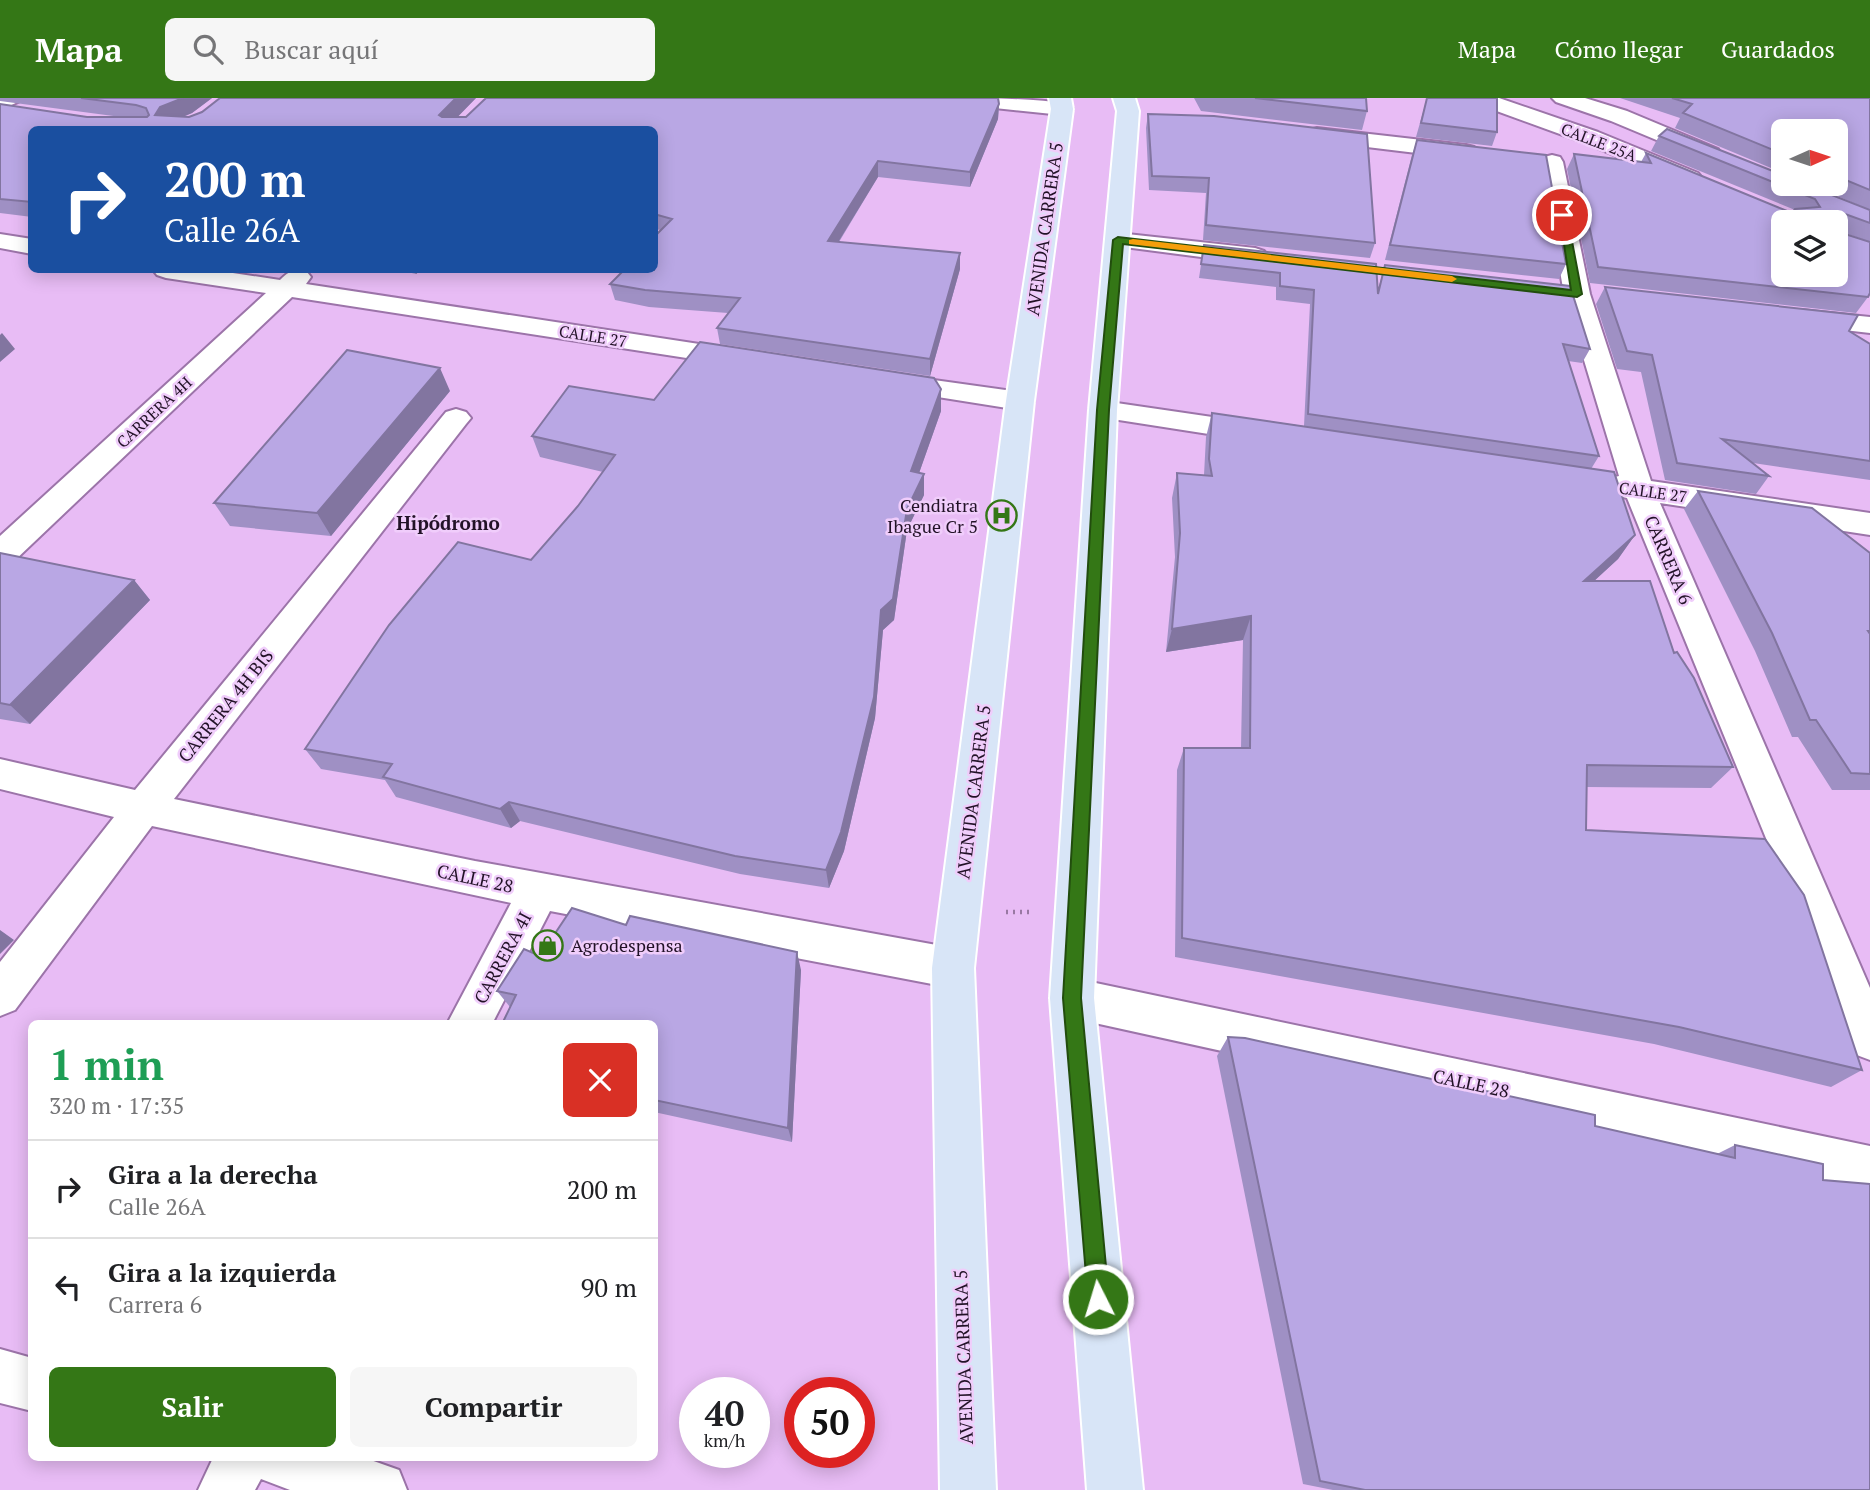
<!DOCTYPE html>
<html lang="es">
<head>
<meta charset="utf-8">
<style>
	body { margin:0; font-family:"PT Serif",serif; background:#f6f6f6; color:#202124; height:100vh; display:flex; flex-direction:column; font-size:26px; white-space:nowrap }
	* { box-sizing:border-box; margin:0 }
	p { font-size:23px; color:#757577 }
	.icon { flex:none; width:38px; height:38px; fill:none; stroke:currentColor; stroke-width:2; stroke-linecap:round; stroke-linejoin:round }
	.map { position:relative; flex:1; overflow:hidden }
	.details { position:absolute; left:28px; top:922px; width:630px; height:441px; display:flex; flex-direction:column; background:#fff; border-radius:10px; box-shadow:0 4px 18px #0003 }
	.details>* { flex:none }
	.hud { position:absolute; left:28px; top:28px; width:630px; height:147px; border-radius:10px; box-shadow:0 4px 18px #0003; background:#1a4fa0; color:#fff; overflow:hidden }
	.needle { width:46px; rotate:87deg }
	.buttons { position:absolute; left:1771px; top:21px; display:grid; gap:14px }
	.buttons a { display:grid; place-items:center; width:77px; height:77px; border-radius:10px; background:#fff; box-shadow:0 4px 18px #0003; font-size:35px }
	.speed { position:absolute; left:679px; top:1279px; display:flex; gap:14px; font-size:35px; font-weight:700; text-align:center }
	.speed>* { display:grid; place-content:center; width:91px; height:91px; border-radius:50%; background:#fff; box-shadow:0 4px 18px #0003; line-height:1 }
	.speed small { font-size:18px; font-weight:400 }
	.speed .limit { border:10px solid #d22; background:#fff; color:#111 }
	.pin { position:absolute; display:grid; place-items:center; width:60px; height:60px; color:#fff; margin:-30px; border:4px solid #fff; border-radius:50%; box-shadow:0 2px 7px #0007 }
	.me { position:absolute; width:77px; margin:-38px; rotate:355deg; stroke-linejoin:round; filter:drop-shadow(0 0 5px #0008) }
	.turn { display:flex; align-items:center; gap:24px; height:147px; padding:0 21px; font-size:32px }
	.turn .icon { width:91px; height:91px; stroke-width:2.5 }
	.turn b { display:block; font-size:49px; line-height:60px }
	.round { display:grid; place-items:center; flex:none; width:74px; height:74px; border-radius:10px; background:#f6f6f6 }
	.headline { display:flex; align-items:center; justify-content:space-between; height:119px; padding:0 21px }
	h1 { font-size:42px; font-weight:700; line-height:52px; color:#1e9e55 }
	.cta { display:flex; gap:14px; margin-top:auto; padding:14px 21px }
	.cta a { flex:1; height:80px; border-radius:10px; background:#347716; color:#fff; font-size:28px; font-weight:700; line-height:80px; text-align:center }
	.cta a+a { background:#f6f6f6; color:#202124 }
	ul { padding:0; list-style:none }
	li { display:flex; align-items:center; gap:21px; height:98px; padding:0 21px; border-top:2px solid #e0e0e0 }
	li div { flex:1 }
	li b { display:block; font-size:26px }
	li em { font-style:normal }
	header { display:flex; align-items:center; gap:42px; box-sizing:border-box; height:98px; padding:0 35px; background:#347716; color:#fff }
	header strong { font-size:33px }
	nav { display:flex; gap:38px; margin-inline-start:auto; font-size:24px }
	.search { width:490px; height:63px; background:#f6f6f6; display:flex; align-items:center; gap:18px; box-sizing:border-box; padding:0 24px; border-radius:10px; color:#757577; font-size:26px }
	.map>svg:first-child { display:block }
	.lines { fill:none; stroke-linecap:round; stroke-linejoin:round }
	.minor-casing { stroke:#9c74a9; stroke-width:4 }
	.major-casing { stroke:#fff; stroke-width:4 }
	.path { stroke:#9978a3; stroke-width:4.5; stroke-dasharray:2 5; stroke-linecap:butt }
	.minor { fill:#fff; fill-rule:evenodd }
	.major { fill:#d8e5f7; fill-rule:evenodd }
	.wall { fill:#9f90c4 }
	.shaded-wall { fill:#8275a0 }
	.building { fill:#b9a7e4; stroke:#8275a0; stroke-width:2; fill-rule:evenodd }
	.route { fill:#347716; stroke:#224d0e; stroke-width:2 }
	.slow { fill:#f59e0b }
	.labels { text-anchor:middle; stroke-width:5; stroke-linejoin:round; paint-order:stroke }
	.far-street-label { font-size:16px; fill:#221227; stroke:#f0cdfb }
	.street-label { font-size:18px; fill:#221227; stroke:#f0cdfb }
	.poi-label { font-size:18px; fill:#221227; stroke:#f0cdfb; text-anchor:end }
	.neighbourhood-label { font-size:19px; font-weight:bold; fill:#221227; stroke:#f0cdfb }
</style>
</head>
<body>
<header>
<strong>Mapa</strong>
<div class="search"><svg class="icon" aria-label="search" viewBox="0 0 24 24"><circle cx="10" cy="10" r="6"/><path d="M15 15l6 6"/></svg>Buscar aquí</div>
<nav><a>Mapa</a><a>Cómo llegar</a><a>Guardados</a></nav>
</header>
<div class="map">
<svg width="1870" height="1392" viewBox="0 0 1870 1392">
	<rect width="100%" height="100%" fill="#e8bcf5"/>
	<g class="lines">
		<defs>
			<path id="minor" d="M0 0H22L18 4 0 12Z
				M946 0C987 0 1030 0 1070 6L1073 11 1070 16 1062 17 957 6 950 4Z
				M1468 0H1499L1598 34 1698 75 1702 80 1698 85H1682L1582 44 1472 4Z
				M1552 0H1585L1627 13 1718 51 1721 56 1718 61H1702L1611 23 1556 4Z
				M1317 30 1466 47 1474 49 1477 54 1474 59 1466 61 1309 42 1306 37 1309 32Z
				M1552 57 1560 59 1563 64 1590 196 1651 383 1870 415V437L1660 405 1870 890V962L1854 956 1848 941 1627 400 1606 395 1602 388 1606 381 1619 378 1564 196 1541 64 1544 59Z
				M1118 135 1255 150 1264 153 1268 158 1264 163 1255 166 1109 147 1106 142 1109 137Z
				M0 136 32 141V156L0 150Z
				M153 172H213L280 182C289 173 295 170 307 174L311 179 306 186 745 253 755 255 759 261 755 267 745 269 292 199 12 465 0 468V438L266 195 166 180 157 177Z
				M1801 212 1870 219V235L1792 226 1788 220 1792 214Z
				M891 276 1020 294 1030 297 1034 303 1030 309 1020 312 881 290 877 284 881 278Z
				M1103 303 1260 326 1270 328 1275 335 1270 342 1260 344 1093 318 1089 312 1093 306Z
				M456 311 466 314 471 320 466 326 174 701 475 763 953 850 968 856 974 870 968 884 953 890 550 813 492 926H447L511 805 152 728 15 912 0 918V864L114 719 0 691V661L135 692 446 314Z
				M1072 880 1870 1048V1096L1072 920 1057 914 1050 900 1057 886Z
				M0 1251 32 1260V1313L0 1305Z
				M213 1360H365L399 1372 407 1392H290L261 1381 255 1392H198Z"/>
			<path id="major" d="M1049 0H1071L1073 11 1034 303 974 870 996 1392H940L932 870 1006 303 1051 11Z
				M1113 0H1135L1139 13 1117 312 1094 900 1143 1392H1087L1050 900 1089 312 1117 13Z"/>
		</defs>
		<use href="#minor" class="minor-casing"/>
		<use href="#major" class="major-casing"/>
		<path class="path" d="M1006 814H1029"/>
		<use href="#minor" class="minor"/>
		<use href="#major" class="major"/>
	</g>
	<path class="wall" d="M0 0H212L192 15 182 19H189L476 0 457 19 999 6 998 21 970 89 878 79 839 144 960 155V171L930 278 720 246 717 230 728 215 649 209 615 202 610 186 661 132 654 131V32H32V119L0 115V6L87 19H121L0 3Z
		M1194 0H1366L1367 13 1362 32 1201 13Z
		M1427 0H1497V34L1492 48 1416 39Z
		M1620 0H1870V112L1809 86H1836V33H1783V75L1675 30 1680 20Z
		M1148 16 1375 145 1370 160 1203 142 1206 95 1149 92 1146 30Z
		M1659 38 1870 112V144L1845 135 1868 199 1856 215 1590 185 1567 71 1574 56 1641 64 1646 55 1792 115 1795 112 1651 53Z
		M1417 42 1566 166 1559 181 1385 162 1412 57Z
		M1204 147 1378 191 1385 167 1590 251 1582 265 1568 263 1599 358 1591 371 1635 437 1618 461 1594 483 1674 555 1733 669 1711 690 1587 689 1586 732 1862 972 1831 989 1654 946 1175 859 1177 672 1184 650H1241L1243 542 1166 554 1175 459 1172 400 1177 375 1204 377 1206 339 1212 315 1304 328 1310 206 1276 202V189L1199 180Z
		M399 172H421L416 176Z
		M1605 189 1849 233 1870 246V382L1753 365 1769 378 1756 396 1665 382 1641 274 1617 271 1596 206Z
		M941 291V313L919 375 924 376V397L907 432 894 522 883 532 875 620 844 753 829 790 740 776 520 723 511 730 396 699 385 682 321 671 305 651 531 462 578 408 603 374 540 359 532 338 654 302Z
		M450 293 331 438 230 428 214 405Z
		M1698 393 1870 455V692H1832L1798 639H1792L1755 553 1684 411Z
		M0 455 134 482 150 502 30 626 0 621Z
		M626 827 801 872 792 1044 654 1014V926L510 909 497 893 540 858Z
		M1228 939 1595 1028 1717 1056 1735 1047 1823 1082 1870 1392H1333L1303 1386 1217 958Z"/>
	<path class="shaded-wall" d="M183 0H212L192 15 168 25 155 17 160 9Z
		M456 0H476L445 32 439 17Z
		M999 6 998 21 970 89V74Z
		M878 63V79L829 159 828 143Z
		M960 155V171L930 278V261Z
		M414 172H421L416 176Z
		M2 235 15 251 0 264V237Z
		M440 270 450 293 331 438 317 415Z
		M941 291V313L912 395 911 373Z
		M924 376V397L907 432 894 522 883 532 875 620 844 753 829 790 826 772 881 512 907 411Z
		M1635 437 1618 461 1568 507 1584 483Z
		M134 482 150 502 30 626 10 607Z
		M1251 518 1243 542 1166 554 1172 531Z
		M509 704 520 723 511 730 500 711Z
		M0 832 14 842 0 856Z
		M797 854 801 872 792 1044 788 1030Z"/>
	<path class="building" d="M81 0H183L160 9 155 17 189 19 202 14 220 0H456L439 17 442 19H466L486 0H998L999 6 970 74 878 63 828 143 960 155 930 261 717 230 740 200 645 192 610 186 624 172H654V139L672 121 654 116V32H32V104L0 101V6L87 19H147L149 17 146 10 136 7Z
		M1255 0H1366L1367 13Z
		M1427 0H1497V34L1421 25Z
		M1672 0H1870V92L1836 78V33H1783V56L1683 15 1692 6Z
		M1148 16 1214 18 1367 36 1375 145 1206 127 1209 80 1152 78Z
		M1667 31 1783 77V86H1804L1870 112V125L1845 116V136L1870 144V195L1868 199 1598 169 1574 56 1651 65 1646 55 1792 115 1795 111 1820 109 1815 101 1659 38ZM1783 124H1836V177H1783Z
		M1417 42 1546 57 1566 166 1390 147Z
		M1204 147 1376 166 1378 196 1385 167 1570 188 1590 251 1563 246 1599 358 1308 316 1314 192 1280 188V175L1201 166Z
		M1605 189 1858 217 1849 233 1870 246V363L1722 341 1769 378 1677 365 1652 257 1627 253Z
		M700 244 934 280 941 291 911 373 924 376 907 411 893 501 881 512 874 599 841 734 826 772 735 758 509 704 500 711 383 679 392 666 305 651 389 527 458 444 531 462 578 408 615 357 532 338 569 288 654 302Z
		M347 252 440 270 317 415 214 405Z
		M1212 315 1614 374 1635 437 1584 483H1650L1674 555 1677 554 1694 580 1733 669 1587 667 1586 732 1765 741 1804 797 1862 972 1679 929 1182 840 1184 650H1250L1251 518 1172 531 1180 435 1177 375 1212 378 1209 361Z
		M1698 393 1812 410 1870 455V533H1868L1870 536V676L1851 675 1816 622H1810L1772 535Z
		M0 455 134 482 10 607 0 605Z
		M572 810 626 827 630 818 797 854 788 1030 654 1002V926H502L516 897 497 893 524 851 540 858Z
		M1228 939 1245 940 1595 1017V1028L1735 1060V1047L1823 1066V1082L1870 1086V1392H1365L1320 1383Z"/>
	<path class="route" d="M1559 114 1567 117 1582 196 1577 199 1123 146 1109 312 1081 900 1109 1201 1106 1208 1098 1211 1091 1208 1088 1201 1063 900 1097 312 1113 142 1118 139 1571 192Z"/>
	<path class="slow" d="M1133 141 1452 178 1457 181 1452 184 1129 146V142Z"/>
	<defs>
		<symbol id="hospital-ring" viewBox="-11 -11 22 22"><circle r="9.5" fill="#f0cdfb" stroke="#347716" stroke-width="1.5"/><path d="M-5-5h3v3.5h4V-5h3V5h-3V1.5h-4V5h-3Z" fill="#347716"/></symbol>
		<symbol id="shop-ring" viewBox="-11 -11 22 22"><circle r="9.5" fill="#f0cdfb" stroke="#347716" stroke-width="1.5"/><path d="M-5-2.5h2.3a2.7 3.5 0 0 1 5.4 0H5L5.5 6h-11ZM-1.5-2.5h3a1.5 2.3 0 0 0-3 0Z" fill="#347716"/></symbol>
	</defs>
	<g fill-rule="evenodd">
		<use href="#hospital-ring" x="984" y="400" width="35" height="35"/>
		<use href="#shop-ring" x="530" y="830" width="35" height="35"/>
	</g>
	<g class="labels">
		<g class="far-street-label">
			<text transform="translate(1599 44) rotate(21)" y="6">CALLE 25A</text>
			<text transform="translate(593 238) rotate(9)" y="6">CALLE 27</text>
			<text transform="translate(154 314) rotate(-43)" y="6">CARRERA 4H</text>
			<text transform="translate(1653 394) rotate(8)" y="6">CALLE 27</text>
		</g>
		<g class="street-label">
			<text transform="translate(1045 131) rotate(-82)" y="6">AVENIDA CARRERA 5</text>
			<text transform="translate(1668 462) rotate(67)" y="6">CARRERA 6</text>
			<text transform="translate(226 608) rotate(-51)" y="6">CARRERA 4H BIS</text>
			<text transform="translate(974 694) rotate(-83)" y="6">AVENIDA CARRERA 5</text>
			<text transform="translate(475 781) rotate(12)" y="6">CALLE 28</text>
			<text transform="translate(503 860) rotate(-62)" y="6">CARRERA 4I</text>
			<text transform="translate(1471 986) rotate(12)" y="6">CALLE 28</text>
			<text transform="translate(964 1259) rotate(-92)" y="6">AVENIDA CARRERA 5</text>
		</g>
		<g class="poi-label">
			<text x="978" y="414">Cendiatra<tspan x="978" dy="21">Ibague Cr 5</tspan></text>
			<text x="571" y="854" text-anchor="start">Agrodespensa</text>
		</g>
		<g class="neighbourhood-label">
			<text x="448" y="432">Hipódromo</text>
		</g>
	</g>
</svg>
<div class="buttons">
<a><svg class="needle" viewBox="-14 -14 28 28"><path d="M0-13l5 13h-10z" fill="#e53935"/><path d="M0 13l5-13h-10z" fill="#757577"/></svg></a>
<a><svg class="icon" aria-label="layers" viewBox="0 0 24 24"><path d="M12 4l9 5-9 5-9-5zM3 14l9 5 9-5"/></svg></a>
</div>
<div class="speed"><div>40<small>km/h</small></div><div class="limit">50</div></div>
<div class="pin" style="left:1562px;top:117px;background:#d93025"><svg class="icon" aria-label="arrive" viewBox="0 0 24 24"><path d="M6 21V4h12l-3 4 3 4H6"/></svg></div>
<svg class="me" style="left:1098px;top:1201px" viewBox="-20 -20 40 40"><circle r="17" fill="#347716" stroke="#fff" stroke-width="3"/><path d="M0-11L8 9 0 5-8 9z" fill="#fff"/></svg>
<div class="hud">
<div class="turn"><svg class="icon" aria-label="right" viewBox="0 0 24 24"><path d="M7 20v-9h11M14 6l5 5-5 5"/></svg><div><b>200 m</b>Calle 26A</div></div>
</div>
<section class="details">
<div class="headline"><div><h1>1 min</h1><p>320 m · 17:35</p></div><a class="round" style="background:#d93025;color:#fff"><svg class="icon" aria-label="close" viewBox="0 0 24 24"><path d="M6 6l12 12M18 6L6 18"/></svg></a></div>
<ul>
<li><svg class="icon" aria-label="right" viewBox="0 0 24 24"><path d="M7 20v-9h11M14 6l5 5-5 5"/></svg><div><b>Gira a la derecha</b><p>Calle 26A</p></div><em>200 m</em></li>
<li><svg class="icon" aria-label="left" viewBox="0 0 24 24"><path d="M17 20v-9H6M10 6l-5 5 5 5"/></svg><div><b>Gira a la izquierda</b><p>Carrera 6</p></div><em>90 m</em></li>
</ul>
<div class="cta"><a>Salir</a><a>Compartir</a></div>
</section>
</div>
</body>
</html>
